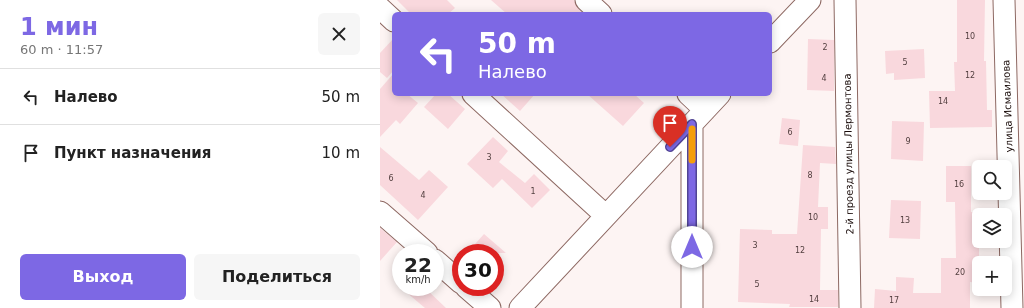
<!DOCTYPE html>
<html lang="ru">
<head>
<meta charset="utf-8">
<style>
	body { margin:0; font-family:"DejaVu Sans",sans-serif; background:#f6f6f6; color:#222; height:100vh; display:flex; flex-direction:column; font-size:15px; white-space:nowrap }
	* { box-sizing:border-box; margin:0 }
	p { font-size:13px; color:#767676 }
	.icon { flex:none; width:22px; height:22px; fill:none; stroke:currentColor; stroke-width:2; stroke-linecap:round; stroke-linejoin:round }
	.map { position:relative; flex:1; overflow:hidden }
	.drawer { display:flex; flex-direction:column; background:#fff; width:380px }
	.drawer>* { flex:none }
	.top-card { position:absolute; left:12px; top:12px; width:380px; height:84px; border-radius:6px; box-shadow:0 2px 10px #0003; background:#7d68e4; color:#fff; overflow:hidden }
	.buttons { position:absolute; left:592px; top:160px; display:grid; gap:8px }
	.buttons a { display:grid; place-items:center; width:40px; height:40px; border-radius:6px; background:#fff; box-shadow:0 2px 10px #0003; font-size:20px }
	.speed { position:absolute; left:12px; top:244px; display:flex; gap:8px; font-size:20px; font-weight:700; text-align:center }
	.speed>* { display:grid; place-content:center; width:52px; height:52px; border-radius:50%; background:#fff; box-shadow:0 2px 10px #0003; line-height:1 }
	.speed small { font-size:10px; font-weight:400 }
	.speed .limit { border:6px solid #d22; background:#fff; color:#111 }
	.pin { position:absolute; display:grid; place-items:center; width:34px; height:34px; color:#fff; margin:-41px -17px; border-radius:50% 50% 50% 0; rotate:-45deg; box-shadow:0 0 4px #0007 }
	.pin .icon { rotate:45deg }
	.me { position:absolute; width:44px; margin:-22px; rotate:0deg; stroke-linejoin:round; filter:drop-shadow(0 0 3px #0008) }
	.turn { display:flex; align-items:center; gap:14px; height:84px; padding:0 20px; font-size:18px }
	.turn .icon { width:52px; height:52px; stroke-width:2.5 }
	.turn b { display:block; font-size:28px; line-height:34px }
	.round { display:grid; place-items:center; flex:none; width:42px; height:42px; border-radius:6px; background:#f6f6f6 }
	.head { display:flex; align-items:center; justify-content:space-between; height:68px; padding:0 20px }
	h1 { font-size:24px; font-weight:700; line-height:30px; color:#7d68e4 }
	.button { display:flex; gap:8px; margin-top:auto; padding:8px 20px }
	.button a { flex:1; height:46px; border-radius:6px; background:#7d68e4; color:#fff; font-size:16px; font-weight:700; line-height:46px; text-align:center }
	.button a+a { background:#f6f6f6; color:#222 }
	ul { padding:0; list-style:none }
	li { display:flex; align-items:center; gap:12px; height:56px; padding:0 20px; border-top:1px solid #e0e0e0 }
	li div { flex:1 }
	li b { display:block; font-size:15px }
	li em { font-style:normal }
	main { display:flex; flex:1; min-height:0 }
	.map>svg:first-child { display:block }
	.building { fill:#f9d8dd }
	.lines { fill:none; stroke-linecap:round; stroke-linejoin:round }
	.minor-casing { stroke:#8d6862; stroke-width:23 }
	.minor { stroke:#fff; stroke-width:21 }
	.route-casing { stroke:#514494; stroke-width:10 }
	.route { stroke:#7d68e4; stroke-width:7 }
	.slow { stroke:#f59e0b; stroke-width:7 }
	.labels { text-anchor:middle; stroke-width:3.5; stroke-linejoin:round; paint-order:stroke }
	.number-label { font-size:8px; fill:#513e3e }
	.street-label { font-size:10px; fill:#190b09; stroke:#fff }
</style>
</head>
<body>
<main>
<section class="drawer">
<div class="head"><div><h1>1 мин</h1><p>60 m · 11:57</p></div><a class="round"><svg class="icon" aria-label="close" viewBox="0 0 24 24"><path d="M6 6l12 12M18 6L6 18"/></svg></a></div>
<ul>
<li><svg class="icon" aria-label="left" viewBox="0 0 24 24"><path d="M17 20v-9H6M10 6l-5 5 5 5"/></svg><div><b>Налево</b></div><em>50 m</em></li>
<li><svg class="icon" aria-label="arrive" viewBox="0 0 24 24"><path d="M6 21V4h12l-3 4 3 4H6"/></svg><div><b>Пункт назначения</b></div><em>10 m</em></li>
</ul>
<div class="button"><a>Выход</a><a>Поделиться</a></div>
</section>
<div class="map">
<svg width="644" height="308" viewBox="0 0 644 308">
	<rect width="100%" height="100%" fill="#fdf4f3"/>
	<path class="building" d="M17 0H67L75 8 68 14H31Z
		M111 0H194L198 8 203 14H127Z
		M577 0H605L604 61H606L607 110H612V127L550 128 549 91H575L574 62H577Z
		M14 38V70L7 78 0 72V53Z
		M428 39 454 40V91L427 90Z
		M544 49 545 78 514 80V73L506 74 505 51Z
		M14 73V94H27L38 103 20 124 16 120 0 137V89Z
		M56 94H68L85 109 68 129 44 107Z
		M121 94H155L140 111Z
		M207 94H254L264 103 243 126Z
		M402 118 420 120 418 146 399 144Z
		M512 121 544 122 543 161 511 159Z
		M113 137 128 151 119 162 145 183 154 174 170 190 152 208 122 179 113 188 87 164Z
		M423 145 455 147 456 164 440 163 438 207H448V229H441L440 290H458V307H409L410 304 358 302 360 229 392 230V234H417Z
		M0 147 39 180 49 170 68 187 38 220 0 185Z
		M566 166H591V212H599V283L590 282V308H494L495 289 516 291V277L534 278 533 293H561V258H576L575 202H566Z
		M511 200 541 201 540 239 509 238Z
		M0 228 17 242 0 261Z
		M104 234 126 253H87Z
		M20 287H44L66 308H45Z"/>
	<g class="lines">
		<defs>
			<path id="minor" d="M206 0 221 14
				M465 0 470 308
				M624 0 632 308
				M0 8 14 21
				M390 42 430 0
				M93 94 225 215
				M308 94 325 110
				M312 124V308
				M0 212 47 253
				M55 260 81 283
				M86 287 110 308
				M140 308 340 94"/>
		</defs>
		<use href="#minor" class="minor-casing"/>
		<use href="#minor" class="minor"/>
	</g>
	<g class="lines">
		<defs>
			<path id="route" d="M290 147 312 124V247"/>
		</defs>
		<use href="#route" class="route-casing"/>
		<use href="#route" class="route"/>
		<path class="slow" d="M312 129V160"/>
	</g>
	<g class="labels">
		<g class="number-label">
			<text x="590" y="39">10</text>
			<text x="445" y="50">2</text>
			<text x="525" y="65">5</text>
			<text x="590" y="78">12</text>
			<text x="444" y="81">4</text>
			<text x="563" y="104">14</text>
			<text x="410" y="135">6</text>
			<text x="528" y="144">9</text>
			<text x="109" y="160">3</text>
			<text x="430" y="178">8</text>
			<text x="11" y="181">6</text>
			<text x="579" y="187">16</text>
			<text x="153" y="194">1</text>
			<text x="43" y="198">4</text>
			<text x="433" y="220">10</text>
			<text x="525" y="223">13</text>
			<text x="375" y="248">3</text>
			<text x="420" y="253">12</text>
			<text x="580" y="275">20</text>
			<text x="377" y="287">5</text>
			<text x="434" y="302">14</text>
			<text x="514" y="303">17</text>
		</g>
		<g class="street-label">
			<text transform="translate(627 106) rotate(-92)" y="4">улица Исмаилова</text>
			<text transform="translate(468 154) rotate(-91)" y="4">2-й проезд улицы Лермонтова</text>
		</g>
	</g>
</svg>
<div class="buttons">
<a><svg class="icon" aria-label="search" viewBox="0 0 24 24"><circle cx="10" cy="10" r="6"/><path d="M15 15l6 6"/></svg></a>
<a><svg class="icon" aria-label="layers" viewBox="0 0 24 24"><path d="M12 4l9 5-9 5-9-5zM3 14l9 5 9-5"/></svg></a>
<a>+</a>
</div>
<div class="speed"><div>22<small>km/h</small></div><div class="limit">30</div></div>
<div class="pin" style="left:290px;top:147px;background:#d93025"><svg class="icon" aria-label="arrive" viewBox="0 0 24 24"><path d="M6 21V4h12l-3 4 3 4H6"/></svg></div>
<svg class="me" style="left:312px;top:247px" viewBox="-20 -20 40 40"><circle r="19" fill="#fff"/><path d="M0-13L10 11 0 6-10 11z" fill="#7d68e4"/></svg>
<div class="top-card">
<div class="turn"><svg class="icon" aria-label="left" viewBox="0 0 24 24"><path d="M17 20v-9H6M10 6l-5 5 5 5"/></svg><div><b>50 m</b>Налево</div></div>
</div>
</div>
</main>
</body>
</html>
